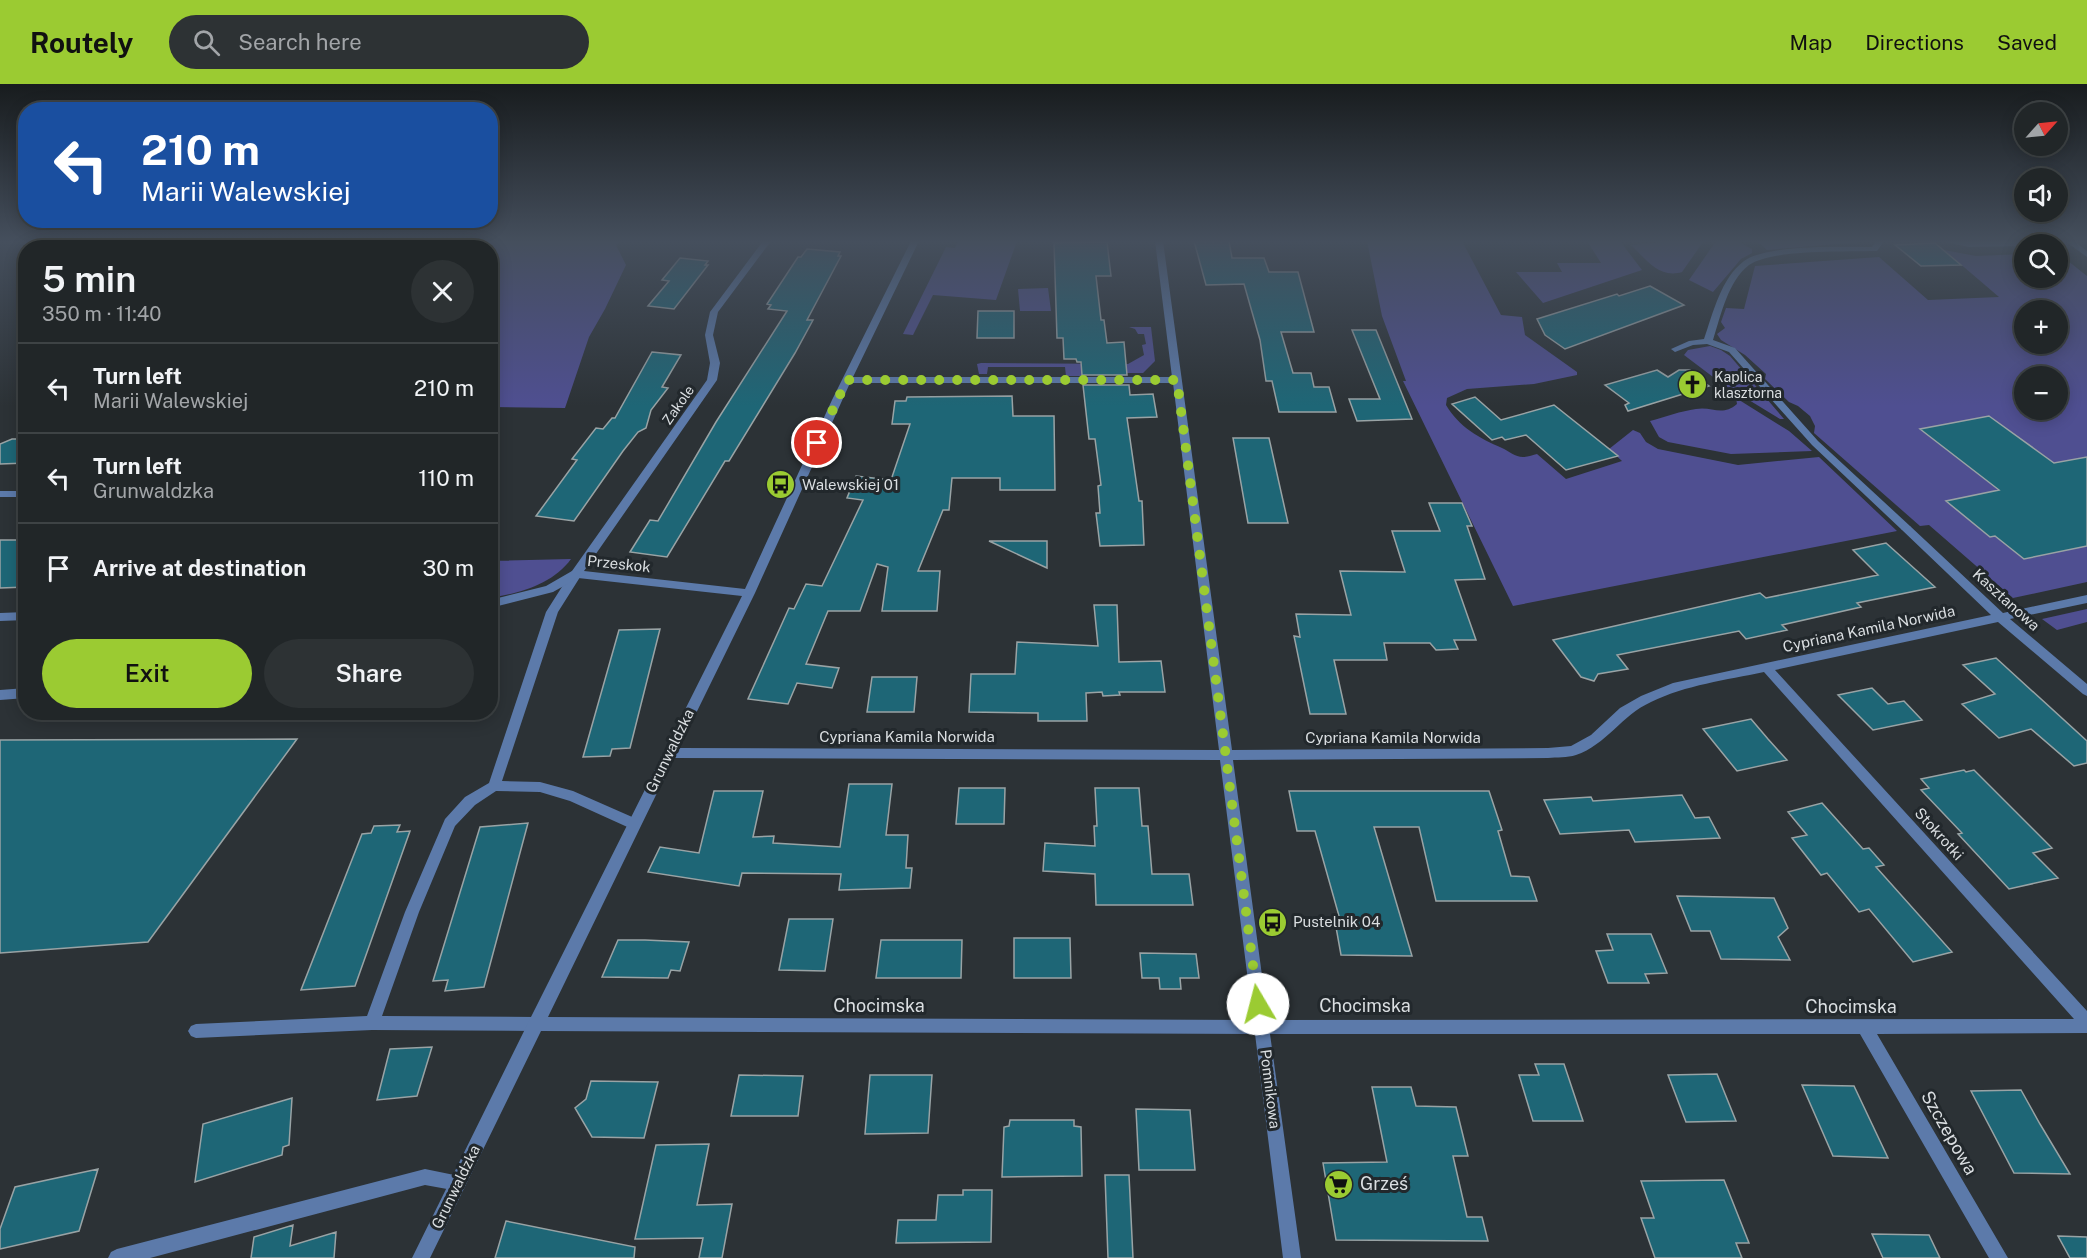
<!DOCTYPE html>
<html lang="en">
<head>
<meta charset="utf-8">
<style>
	body { margin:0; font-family:"Public Sans",sans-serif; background:#2d3234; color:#f1f3f6; height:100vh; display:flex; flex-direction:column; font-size:22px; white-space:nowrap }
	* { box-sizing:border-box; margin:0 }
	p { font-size:20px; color:#a2a5a8 }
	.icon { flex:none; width:33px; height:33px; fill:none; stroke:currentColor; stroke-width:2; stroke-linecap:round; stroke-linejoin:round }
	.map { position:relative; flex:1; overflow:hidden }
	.panel { position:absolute; left:18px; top:156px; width:480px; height:480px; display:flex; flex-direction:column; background:#212628; border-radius:24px; box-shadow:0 3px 15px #0003,0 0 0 2px #3e4345 }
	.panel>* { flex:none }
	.top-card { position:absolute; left:18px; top:18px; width:480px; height:126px; border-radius:24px; box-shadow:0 3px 15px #0003,0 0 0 2px #3e4345; background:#1a4fa0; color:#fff; overflow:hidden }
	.needle { width:39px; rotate:63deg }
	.buttons { position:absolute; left:2014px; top:18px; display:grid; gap:12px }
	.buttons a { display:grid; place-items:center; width:54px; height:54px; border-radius:50%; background:#212628; box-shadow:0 3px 15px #0003,0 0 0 2px #3e4345; font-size:30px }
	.pin { position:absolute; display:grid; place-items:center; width:51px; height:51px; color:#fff; margin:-26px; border:3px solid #fff; border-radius:50%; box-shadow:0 2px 6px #0007 }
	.me { position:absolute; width:66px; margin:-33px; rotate:352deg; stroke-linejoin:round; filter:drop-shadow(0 0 4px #0008) }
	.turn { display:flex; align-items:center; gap:21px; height:126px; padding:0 24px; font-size:27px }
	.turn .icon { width:78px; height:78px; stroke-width:2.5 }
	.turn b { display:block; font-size:42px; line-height:51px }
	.round { display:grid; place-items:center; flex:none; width:63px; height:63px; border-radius:32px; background:#2d3234 }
	.summary { display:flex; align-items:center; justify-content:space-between; height:102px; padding:0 24px }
	h1 { font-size:36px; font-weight:600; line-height:45px }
	.primary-button { display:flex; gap:12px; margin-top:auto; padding:12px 24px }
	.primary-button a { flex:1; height:69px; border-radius:36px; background:#9bcb32; color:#111; font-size:24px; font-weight:600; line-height:69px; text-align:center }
	.primary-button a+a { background:#2d3234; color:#f1f3f6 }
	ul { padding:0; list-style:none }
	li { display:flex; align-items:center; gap:18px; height:90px; padding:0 24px; border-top:2px solid #3e4345 }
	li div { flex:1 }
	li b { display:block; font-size:22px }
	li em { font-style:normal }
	header { display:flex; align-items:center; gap:36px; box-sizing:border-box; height:84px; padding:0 30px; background:#9bcb32; color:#111 }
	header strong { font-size:28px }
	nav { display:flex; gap:33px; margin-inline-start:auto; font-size:21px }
	.search { width:420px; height:54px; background:#2d3234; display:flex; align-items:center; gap:15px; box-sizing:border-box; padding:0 21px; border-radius:33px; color:#a2a5a8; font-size:22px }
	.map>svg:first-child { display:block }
	.green { fill:#4f4f91; fill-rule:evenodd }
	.building { fill:#1e6676; stroke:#99a3a5; stroke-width:1.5 }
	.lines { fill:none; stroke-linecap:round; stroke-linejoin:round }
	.service { fill:#5c7aaa; fill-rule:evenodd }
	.minor { fill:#5c7aaa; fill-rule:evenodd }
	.route { stroke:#9bcb32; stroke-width:10; stroke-dasharray:0 18 }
	.labels { text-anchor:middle; stroke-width:6; stroke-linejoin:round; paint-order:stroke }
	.far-poi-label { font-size:14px; fill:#dadee1; stroke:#22282c; text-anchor:start }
	.far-street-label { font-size:14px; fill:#dadee1; stroke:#22282c }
	.poi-label { font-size:15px; fill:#dadee1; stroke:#22282c; text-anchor:start }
	.street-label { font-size:15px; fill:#dadee1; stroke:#22282c }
	.near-street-label { font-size:18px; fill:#dadee1; stroke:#22282c }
	.near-poi-label { font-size:18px; fill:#dadee1; stroke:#22282c; text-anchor:start }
</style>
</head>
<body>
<header>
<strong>Routely</strong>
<div class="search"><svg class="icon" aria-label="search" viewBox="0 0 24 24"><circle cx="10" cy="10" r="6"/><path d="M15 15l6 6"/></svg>Search here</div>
<nav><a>Map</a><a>Directions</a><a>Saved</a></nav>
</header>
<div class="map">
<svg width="2087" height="1174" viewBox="0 0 2087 1174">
	<rect width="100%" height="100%" fill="#2c3236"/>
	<path class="green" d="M274 157H622L616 161 626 181 605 225 589 253 565 324 491 323 490 164 271 163Z
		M958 157H1017L996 216 933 211 913 251 903 250 946 163 955 164Z
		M1367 157H1462L1501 231 1522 233 1525 251 1577 288V291L1534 300 1467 305 1447 314 1446 321C1459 343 1479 354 1502 364 1509 367 1515 373 1523 373 1528 373 1533 371 1537 370L1566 395 1622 377 1609 365 1633 346 1640 349 1646 358 1658 365 1738 381 1819 373 1897 447 1513 522 1403 297H1406L1382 232Z
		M1587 157H1620L1642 186 1543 219 1516 188H1562L1557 179H1601Z
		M1678 157 1703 158 1682 188C1659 195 1646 175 1631 161Z
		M1719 157H1737L1752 165V169L1741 175 1713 208 1689 196 1714 160Z
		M1757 157H1871L1767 166Z
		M1944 166 1976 172 2025 170V194H2058V169L2087 192V498L2013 514 1929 441 1920 442 1814 349 1815 342 1810 332 1798 322 1789 318 1765 295 1766 290 1745 271 1721 256 1717 250 1725 244 1721 238 1726 224 1744 225 1755 182 1879 173 1928 216 1999 213ZM2025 226H2058V260H2025ZM2025 292H2058V326H2025Z
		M1048 204 1051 227H1020L1018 205Z
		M1129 243H1151L1155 277 1143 289H1118L1083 283 1084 292H1066L1065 283H988L987 290H979L977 280 981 279 1128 280 1144 271 1142 261 1146 260 1144 250H1138L1135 245Z
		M1710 262 1721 266 1730 272 1784 335H1780L1721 299 1684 271 1688 266Z
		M1736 314 1789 347 1812 367 1731 370 1668 358 1659 353 1650 337C1665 333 1681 327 1696 325 1712 322 1722 333 1737 320Z
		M571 475C553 500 520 509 491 514L490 477Z
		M2087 525V538L2057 546 2042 535Z"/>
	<path class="building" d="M1194 157H1229L1232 174H1264L1269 188H1298L1314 248H1281L1293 289H1311L1314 303H1329L1336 328H1279L1272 297H1266L1260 256 1244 200 1206 201Z
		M1107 158 1111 192H1096L1101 236H1104L1107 259 1124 258 1127 291H1082L1081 278H1077L1076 275H1064L1063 254H1057L1054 159Z
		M1935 159 1961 181 1921 182 1895 161Z
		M807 165 840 168 838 172H841L807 236H813L795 269 729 377H725L667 473 630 468 650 436 658 437 716 338 787 227 768 225 771 221 767 220 798 173H801Z
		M680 174 708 177 705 181H708L674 225 648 222 669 197 662 196Z
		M1650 202 1684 221 1565 265 1545 251 1537 235 1617 210 1619 212Z
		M978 227H1014V254H977Z
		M1352 246H1376L1412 335 1357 337 1349 315H1380Z
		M652 268 681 271 662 303 668 304 651 326 646 344 638 348 623 367 574 437 536 432 577 376 572 375 596 344 603 345 612 334H615Z
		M1657 286 1668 293 1679 286H1690L1692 290 1709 302 1628 327 1625 321 1629 319 1605 301Z
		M1083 301H1129L1130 311 1153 310 1157 333 1127 334 1139 417H1142L1144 461 1100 462 1096 429H1100L1098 402 1101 401 1095 355H1089Z
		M1012 312 1013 332H1054L1055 406H1000V394H952L949 426H943L918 487H940L937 527H882L888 483 877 480 860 527H828L806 580 839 584 832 604 797 599 788 620 748 615 789 524 794 525 806 500 822 502 863 416 847 414 856 392 891 396 910 340H892L895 317H906L907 313Z
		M1475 313 1501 336 1554 321 1618 372 1566 386 1526 351 1505 356 1502 353 1492 356 1452 320Z
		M1989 332 2054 379 2087 373V462L2024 475 1995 452 1990 453 1946 417 1999 406 1920 345Z
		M1233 354H1269L1288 439H1248Z
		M12 355H26V379L0 380V360Z
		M1429 419H1462L1472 442H1467L1485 495 1455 496 1476 556H1454L1458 565 1436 566 1430 559H1384L1387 576H1334L1346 630H1310L1294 552 1300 553 1296 530 1351 531 1340 487 1405 488 1392 447H1440Z
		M0 456H26V503L0 504Z
		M989 457H1047V484Z
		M1886 459 1935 503 1857 519 1861 523 1782 541 1787 546 1746 555 1739 547 1617 571 1628 585 1598 590 1594 597 1581 593 1553 556 1760 509 1766 514 1878 491 1853 466Z
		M1094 521H1117L1119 578 1161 577 1165 608H1119L1120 611 1103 612 1102 608 1086 609 1087 637H1038V629L969 628 971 590H1015L1017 558 1098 562Z
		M660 545 630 664 612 665 610 672 583 673 619 546Z
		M1996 574 2087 657V679L2074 682 2031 645 1999 654 1962 620 1995 610 1963 581Z
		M872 593H917L914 628H867Z
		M1872 604 1888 620 1904 617 1922 636 1873 646 1838 611Z
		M1751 635 1768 655 1787 676 1737 687 1703 645Z
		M297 655 148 858 0 869V656Z
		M1964 686 1966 688 1974 686 2052 764 2033 769 2058 794 2009 805 1958 750 1962 749 1921 706 1929 704 1921 695Z
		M849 700H892L886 751H908L906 784H912L910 804 839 806 841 790 742 789 739 802 648 788 660 763 699 769 714 707H763L753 753 774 752 773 759 840 763Z
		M959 704H1005L1004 740H956Z
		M1095 704H1139L1142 742H1148L1152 790H1189L1193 821H1096L1095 790 1043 787 1045 759 1095 762 1094 742H1097Z
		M1289 707H1489L1502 746 1498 747 1511 792 1529 793 1537 817H1436L1419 743H1374L1412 872 1341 871 1334 832H1339L1315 747H1297Z
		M1682 711 1695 734 1709 733 1720 754 1635 758 1629 746 1560 750 1544 716 1591 713 1593 717Z
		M1822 719 1863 765 1869 764 1884 781 1876 783 1952 868 1913 878 1869 825 1859 828 1827 789 1821 791 1792 754 1807 751 1788 728Z
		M528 739 484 903 445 907 448 896 433 897 480 743Z
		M400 741 397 748 410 747 355 902 301 906 362 750 371 749 374 742Z
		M1677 812 1774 814 1788 844 1778 853 1790 876 1721 875 1710 847H1691Z
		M789 835H833L825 887 779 886Z
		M1607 850H1651L1667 889 1645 890 1649 899H1608L1596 867 1613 866Z
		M1014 854H1070L1071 894H1014Z
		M618 856H645L689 858 680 887 671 886 668 894 602 893Z
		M881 856H962L961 894H876Z
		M1140 869 1196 870 1199 894H1180L1181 905H1160L1159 894H1142Z
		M432 963 417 1012 377 1016 390 965Z
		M1535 980H1564L1583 1037H1533L1519 991H1539Z
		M1717 990 1736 1037 1686 1038 1668 991Z
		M739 991 803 992 798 1032H731Z
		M870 991H932L928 1049 865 1050Z
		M591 997 658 998 644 1054 592 1053 575 1024 586 1015Z
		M1802 1001 1854 1002 1888 1074 1833 1072Z
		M1372 1003H1411L1416 1022 1456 1023 1468 1072H1453L1467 1133H1482L1488 1157 1336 1156 1323 1079 1387 1078Z
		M2021 1006 2040 1040 2070 1090 2014 1089 1971 1007Z
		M292 1014 289 1061 283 1063 282 1071 195 1098 203 1040Z
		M1136 1025 1190 1026 1195 1086H1139Z
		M1010 1036H1074V1042L1081 1043 1082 1092 1002 1093 1004 1043 1009 1042Z
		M709 1060 697 1121 732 1120 722 1174H699L703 1154 635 1155 656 1061Z
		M98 1085 79 1147 0 1165V1145L15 1103Z
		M1105 1091H1129L1133 1174H1108Z
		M1724 1096 1749 1159H1736L1742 1174H1655L1641 1134H1654L1641 1097Z
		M963 1106H992L991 1158 896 1159 898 1136H936L938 1111H963Z
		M506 1137 635 1163 634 1174H495Z
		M293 1141 290 1162 336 1148 334 1174H251L254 1153Z
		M1872 1150 1929 1151 1940 1174H1883Z
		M2058 1152 2087 1153V1174H2070Z"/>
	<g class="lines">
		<path class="service" d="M1876 157H1884L1877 167H1874C1846 168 1771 165 1749 181 1728 197 1721 231 1713 256L1735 264 1818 357 1910 442 1911 444 1910 446H1902L1812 361 1729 268 1707 260 1693 261 1675 268 1671 265 1689 257 1704 255C1713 229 1721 194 1744 177 1767 160 1842 163 1872 163Z
			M1940 157H2050L2051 159 2025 162 1969 163Z
			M0 407H26V413H0Z
			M576 486 582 490 558 528 502 697 540 698 573 707 639 736 641 740 639 744 634 746 570 717 540 708 496 707 475 721 455 742 419 828 382 932 535 933 540 935 543 940 540 945 535 947 372 946 196 954 191 952 188 947 191 942 196 940 367 932 405 828 445 735 465 713 489 699 546 528 572 487Z
			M26 604V614L0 616V606Z
			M425 1085 464 1093 466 1099 464 1105 458 1107 425 1101 150 1174H108L111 1168 117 1165Z"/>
		<path class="minor" d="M763 157H771L718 228 713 251 720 279 717 296 584 487 745 505 832 316 911 157H919L853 293H1172L1155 157H1163L1232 666 1548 664 1571 662 1591 651 1620 624 1641 612 1673 599 1991 531 1902 446 1901 444 1902 442H1910L2003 529 2087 511V519L2010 535 2087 600V612L2083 610 1998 538 1775 586 2087 927V949L1877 950 2008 1174H1989L1860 950H1270L1301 1174H1283L1255 950 541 947 430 1174H412L530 935 742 512 578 494 553 508 490 524V516L546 502 572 487 707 296 710 279 705 251 710 228ZM850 299H1173L1219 666 679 664 755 509ZM1764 588 2074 935 1268 936 1233 676 1548 674C1557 673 1567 674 1576 671 1606 661 1622 631 1651 618 1686 601 1726 596 1764 588ZM674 674 1220 676 1253 936 548 933Z
			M2065 157H2074L2087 167V173Z
			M26 528V536L0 537V529Z"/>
	</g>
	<linearGradient id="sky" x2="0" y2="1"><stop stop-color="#181c1e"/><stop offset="0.49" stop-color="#454f5d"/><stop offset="1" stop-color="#454f5d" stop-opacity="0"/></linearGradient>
	<rect width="2087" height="322" fill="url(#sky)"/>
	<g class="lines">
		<path class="route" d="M817 359 847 296H1177L1258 920"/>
	</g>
	<defs>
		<symbol id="church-disc" viewBox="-11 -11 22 22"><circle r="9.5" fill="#9bcb32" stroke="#22282c"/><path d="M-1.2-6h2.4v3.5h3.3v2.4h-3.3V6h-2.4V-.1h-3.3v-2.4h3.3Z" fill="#111"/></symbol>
		<symbol id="bus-disc" viewBox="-11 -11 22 22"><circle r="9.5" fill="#9bcb32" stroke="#22282c"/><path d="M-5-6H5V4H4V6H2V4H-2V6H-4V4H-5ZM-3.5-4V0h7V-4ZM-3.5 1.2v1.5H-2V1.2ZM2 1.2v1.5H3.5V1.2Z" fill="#111"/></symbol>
		<symbol id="supermarket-disc" viewBox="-11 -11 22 22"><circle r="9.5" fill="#9bcb32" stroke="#22282c"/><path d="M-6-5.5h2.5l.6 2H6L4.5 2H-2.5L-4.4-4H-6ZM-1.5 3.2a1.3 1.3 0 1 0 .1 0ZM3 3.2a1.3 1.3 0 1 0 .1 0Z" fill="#111"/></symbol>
	</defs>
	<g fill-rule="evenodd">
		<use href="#church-disc" x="1676" y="284" width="33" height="33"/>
		<use href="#bus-disc" x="764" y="384" width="33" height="33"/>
		<use href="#bus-disc" x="1256" y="822" width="33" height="33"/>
		<use href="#supermarket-disc" x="1322" y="1084" width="33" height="33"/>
	</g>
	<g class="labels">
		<g class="far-poi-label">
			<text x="1714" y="298">Kaplica<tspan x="1714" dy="16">klasztorna</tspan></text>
		</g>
		<g class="far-street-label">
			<text transform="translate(678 321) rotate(-55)" y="5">Zakole</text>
		</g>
		<g class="poi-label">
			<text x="802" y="406">Walewskiej 01</text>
			<text x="1293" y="843">Pustelnik 04</text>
		</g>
		<g class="street-label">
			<text transform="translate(619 480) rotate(6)" y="5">Przeskok</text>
			<text transform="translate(2006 516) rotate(42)" y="5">Kasztanowa</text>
			<text transform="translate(1869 545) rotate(-12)" y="5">Cypriana Kamila Norwida</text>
			<text x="907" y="658">Cypriana Kamila Norwida</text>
			<text x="1393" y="659">Cypriana Kamila Norwida</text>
			<text transform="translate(670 667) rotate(-64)" y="5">Grunwaldzka</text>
			<text transform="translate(1939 750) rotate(48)" y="5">Stokrotki</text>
			<text transform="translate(1270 1005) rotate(83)" y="5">Pomnikowa</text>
			<text transform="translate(456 1103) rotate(-64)" y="5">Grunwaldzka</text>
		</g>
		<g class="near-street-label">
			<text x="879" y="928">Chocimska</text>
			<text x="1365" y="928">Chocimska</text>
			<text x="1851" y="929">Chocimska</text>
			<text transform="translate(1949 1049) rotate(60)" y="6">Szczepowa</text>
		</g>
		<g class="near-poi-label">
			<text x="1360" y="1106">Grześ</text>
		</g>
	</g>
</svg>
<div class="buttons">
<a><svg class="needle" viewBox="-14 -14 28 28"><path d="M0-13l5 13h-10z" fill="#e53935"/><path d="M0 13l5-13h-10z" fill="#a2a5a8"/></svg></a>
<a><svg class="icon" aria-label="sound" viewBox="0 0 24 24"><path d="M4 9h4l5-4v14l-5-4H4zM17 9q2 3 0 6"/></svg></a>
<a><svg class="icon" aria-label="search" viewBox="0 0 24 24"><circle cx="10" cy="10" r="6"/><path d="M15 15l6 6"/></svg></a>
<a>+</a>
<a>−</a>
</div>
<div class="pin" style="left:817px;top:359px;background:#d93025"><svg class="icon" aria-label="arrive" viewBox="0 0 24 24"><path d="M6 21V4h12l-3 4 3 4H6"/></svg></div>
<svg class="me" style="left:1258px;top:920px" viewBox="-20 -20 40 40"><circle r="19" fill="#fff"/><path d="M0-13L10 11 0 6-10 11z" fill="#9bcb32"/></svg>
<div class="top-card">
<div class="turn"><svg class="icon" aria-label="left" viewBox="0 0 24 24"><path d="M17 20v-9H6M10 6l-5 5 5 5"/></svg><div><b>210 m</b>Marii Walewskiej</div></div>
</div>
<section class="panel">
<div class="summary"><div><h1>5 min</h1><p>350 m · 11:40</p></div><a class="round"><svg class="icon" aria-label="close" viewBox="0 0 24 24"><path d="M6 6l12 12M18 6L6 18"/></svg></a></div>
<ul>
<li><svg class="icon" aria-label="left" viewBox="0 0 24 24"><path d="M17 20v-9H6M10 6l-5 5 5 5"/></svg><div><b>Turn left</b><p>Marii Walewskiej</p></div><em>210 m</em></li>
<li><svg class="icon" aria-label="left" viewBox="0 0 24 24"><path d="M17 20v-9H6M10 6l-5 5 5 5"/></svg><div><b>Turn left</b><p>Grunwaldzka</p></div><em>110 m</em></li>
<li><svg class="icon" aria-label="arrive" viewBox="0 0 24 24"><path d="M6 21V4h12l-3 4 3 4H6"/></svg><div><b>Arrive at destination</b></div><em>30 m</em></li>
</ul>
<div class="primary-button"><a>Exit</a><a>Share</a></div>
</section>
</div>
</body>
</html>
